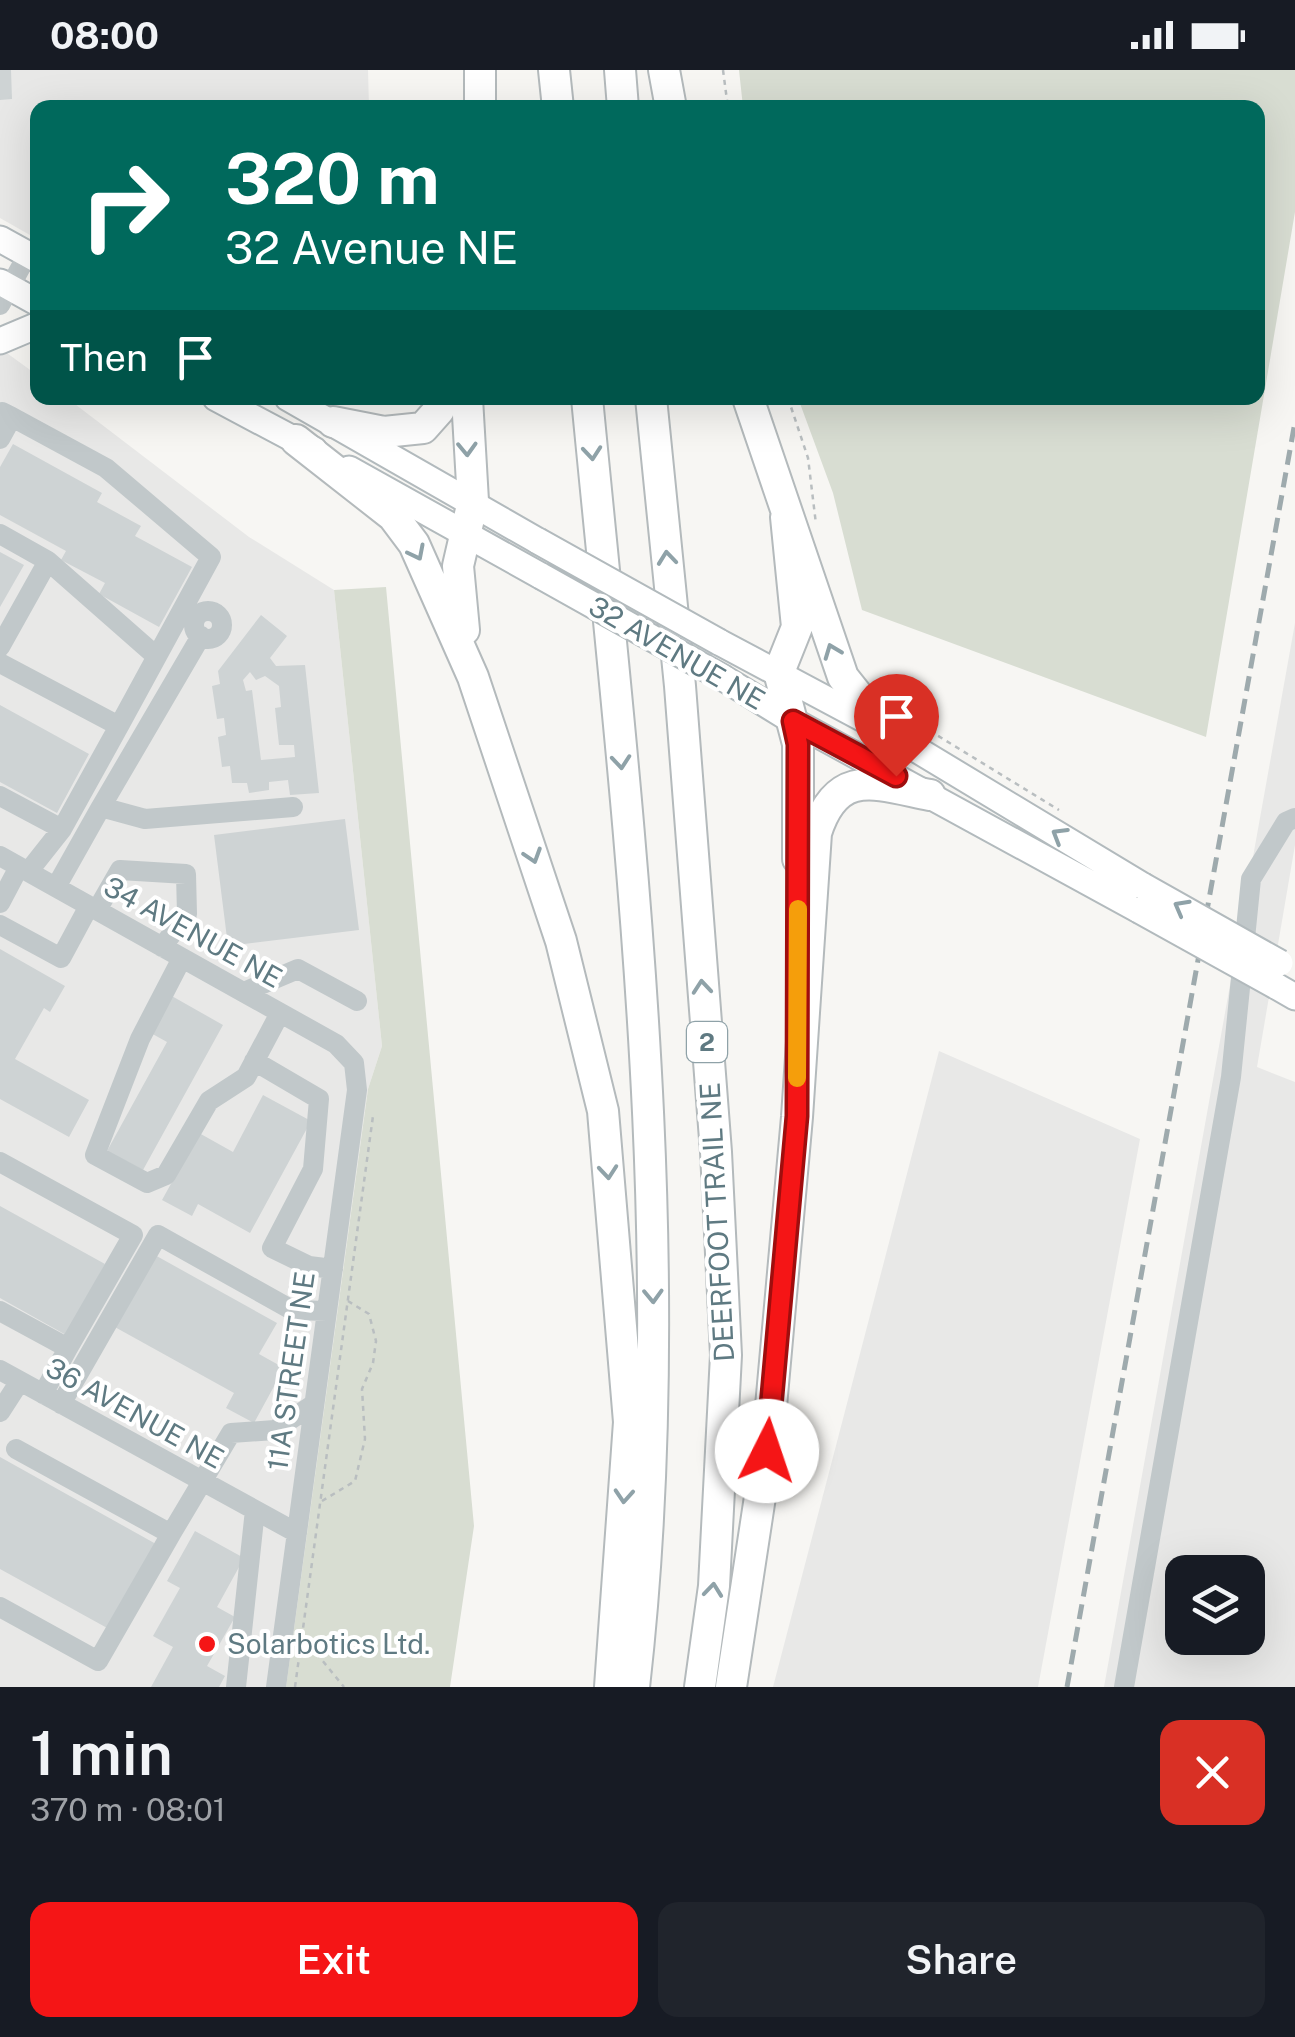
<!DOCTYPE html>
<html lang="en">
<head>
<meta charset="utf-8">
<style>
	body { margin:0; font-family:"Public Sans",sans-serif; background:#20242c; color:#f1f3f6; height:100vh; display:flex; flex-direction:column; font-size:38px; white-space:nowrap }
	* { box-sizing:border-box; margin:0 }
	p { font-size:32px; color:#9ea1a6 }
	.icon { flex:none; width:55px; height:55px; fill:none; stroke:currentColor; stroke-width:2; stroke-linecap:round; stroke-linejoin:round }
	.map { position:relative; height:1617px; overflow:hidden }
	.details { display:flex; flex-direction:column; background:#171b24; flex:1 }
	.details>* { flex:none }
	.banner { position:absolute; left:30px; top:30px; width:1235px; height:305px; border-radius:20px; box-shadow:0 10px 40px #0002; background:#00695c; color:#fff; overflow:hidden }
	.buttons { position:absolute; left:1165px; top:1485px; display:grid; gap:20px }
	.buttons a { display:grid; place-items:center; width:100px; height:100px; border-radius:20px; background:#171b24; box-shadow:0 10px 40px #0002; font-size:50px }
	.pin { position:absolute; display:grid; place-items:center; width:85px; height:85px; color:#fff; margin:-102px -42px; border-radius:50% 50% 50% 0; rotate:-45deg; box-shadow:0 0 10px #0007 }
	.pin .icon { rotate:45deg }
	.me { position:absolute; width:110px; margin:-55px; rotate:4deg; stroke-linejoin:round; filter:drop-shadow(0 0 8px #0008) }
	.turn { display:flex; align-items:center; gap:35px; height:210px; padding:0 30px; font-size:45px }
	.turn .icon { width:130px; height:130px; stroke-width:2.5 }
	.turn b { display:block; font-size:70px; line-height:85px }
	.then { display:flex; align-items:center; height:95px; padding:0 30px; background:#0003; gap:20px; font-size:38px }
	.round { display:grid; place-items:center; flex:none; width:105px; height:105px; border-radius:20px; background:#20242c }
	.head { display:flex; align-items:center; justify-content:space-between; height:170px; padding:0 30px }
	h1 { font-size:60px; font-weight:600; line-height:75px }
	.action { display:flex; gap:20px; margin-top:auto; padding:20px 30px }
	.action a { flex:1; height:115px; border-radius:20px; background:#f51516; color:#fff; font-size:40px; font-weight:600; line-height:115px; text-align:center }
	.action a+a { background:#20242c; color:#f1f3f6 }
	.status { display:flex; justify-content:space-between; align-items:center; height:70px; padding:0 50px; background:#171b24; direction:ltr }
	.status svg { height:28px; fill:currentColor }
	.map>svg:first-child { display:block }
	.built { fill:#e8e8e7; fill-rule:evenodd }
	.green { fill:#d8ddd2 }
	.building { fill:#ced3d4; fill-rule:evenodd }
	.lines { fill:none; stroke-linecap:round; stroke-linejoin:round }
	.major-casing { stroke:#b2babd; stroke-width:29 }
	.highway-casing { stroke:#b4babc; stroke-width:34 }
	.path { stroke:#b9bec0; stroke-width:2.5; stroke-dasharray:5 5; stroke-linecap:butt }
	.minor { stroke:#c1c8ca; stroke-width:20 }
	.major { stroke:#fff; stroke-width:25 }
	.highway { stroke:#fff; stroke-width:30 }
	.rail { stroke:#9eaaad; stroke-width:5; stroke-dasharray:15 8; stroke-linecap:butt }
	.major-bridge-casing { stroke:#b2babd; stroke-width:29; stroke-linecap:butt }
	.major-bridge { stroke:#fff; stroke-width:25 }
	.oneway { stroke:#8fa2a8 }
	.route-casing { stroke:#9f0e0e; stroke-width:25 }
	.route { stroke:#f51516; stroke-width:18 }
	.slow { stroke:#f59e0b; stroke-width:18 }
	.poi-dot { fill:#f51516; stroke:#fff; stroke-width:4 }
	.labels { text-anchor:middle; stroke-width:8; stroke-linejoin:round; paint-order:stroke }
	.shield { fill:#fff; stroke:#8fa2a8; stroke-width:2.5 }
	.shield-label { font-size:25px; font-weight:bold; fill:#5f7a82 }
	.street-label { font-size:28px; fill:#5f7a82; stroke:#fff }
	.poi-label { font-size:28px; fill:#5f7a82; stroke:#fff; text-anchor:start }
</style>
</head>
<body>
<div class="status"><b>08:00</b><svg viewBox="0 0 49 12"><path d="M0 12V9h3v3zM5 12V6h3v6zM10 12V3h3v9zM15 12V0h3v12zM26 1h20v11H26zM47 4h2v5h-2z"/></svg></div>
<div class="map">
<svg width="1295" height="1617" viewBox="0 0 1295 1617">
	<rect width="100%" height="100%" fill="#f7f6f3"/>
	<path class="built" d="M0 0H368L369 37 38 38 37 169 0 148Z
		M0 278 37 305 38 328H67L249 467 334 520 382 976 368 1019 286 1617H0Z
		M1295 553V775L1257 997 1295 1012V1617H1104ZM1182 1502H1248V1568H1182Z
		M939 981 1140 1069 1038 1617H773Z"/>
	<path class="green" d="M739 0H1295V142L1206 667 862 540 833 423 798 328H1258V38L743 37Z
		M386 517 474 1456 450 1617H286L368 1019 382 976 334 520Z"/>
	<path class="building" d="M0 0H11L12 29 0 30Z
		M13 374 102 423 97 432 141 456 135 466 192 497 159 557 99 524 105 513 61 490 66 481 0 445V397Z
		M0 482 24 495 0 537Z
		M261 545 287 566 270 588 276 596 305 595 319 723 290 725 288 710 269 712V720L249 723 247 713H232L230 696 222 697 218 667 226 665 224 648 217 649 212 616 220 614 218 601ZM250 602 256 610 265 606 279 616 281 637 275 638 279 675H294L295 687 261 690 252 620 246 621 243 610Z
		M0 635 89 684 57 743 0 712Z
		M345 749 359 860 228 876 214 765Z
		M0 879 65 916 50 942 44 938 15 989 89 1030 69 1067 0 1029Z
		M170 925 223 955 143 1100 107 1081 167 972 149 962Z
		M263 1025 311 1051 250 1163 198 1134 192 1146 162 1130 199 1063 233 1082Z
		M0 1136 105 1194 66 1265 0 1228Z
		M153 1184 277 1253 259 1284 284 1298 254 1353 226 1338 234 1323 113 1256Z
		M0 1387 156 1474 109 1559 0 1499Z
		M195 1461 244 1488 217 1537 235 1547 207 1596 225 1606 219 1617H151L173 1577 153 1566 180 1518 167 1511Z"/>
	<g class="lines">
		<defs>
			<path id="major" d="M0 169 38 190
				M0 212 38 233
				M0 271 38 255
				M216 328 314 380
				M288 328 538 471
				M349 399 541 506
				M719 572 886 661 1143 816
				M725 609 793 651 1139 840
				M1276 916 1295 927"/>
			<path id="highway" d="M480 0V38
				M554 0 558 38
				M620 0 623 38
				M664 0 671 38
				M587 328C628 755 683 1188 634 1617
				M651 328 680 616 716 1082 726 1285 714 1516 700 1617
				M748 328 843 607 886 661
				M333 352 384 362 423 358 439 340 442 328
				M296 370 393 446 414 474 473 607 561 871 603 1041 629 1352 610 1617
				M786 447 797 557 779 602 798 674V789
				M464 560 458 496 473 431 467 328
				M731 1617 767 1381 797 1047 816 763C837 697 875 714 930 725"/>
		</defs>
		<use href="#major" class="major-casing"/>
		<use href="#highway" class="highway-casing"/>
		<path class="path" d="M723 0 728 38
			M788 328 808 388 816 454
			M904 645 1059 740
			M322 1431 355 1411 365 1369 362 1319 373 1293 376 1271 369 1244 348 1231
			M304 1568 344 1617
			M295 1617 373 1046"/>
		<path class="minor" d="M0 235 28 184
			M0 369 12 347 2 342
			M0 464 48 491 0 577
			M48 491 156 586
			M194 555a14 14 0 1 1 28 0a14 14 0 1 1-28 0Z
			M0 593 119 656 211 487 106 398 12 347
			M0 726 62 759 28 802
			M101 737 201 566
			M62 759 119 656
			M0 786 336 974 354 993 357 1020 276 1617
			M56 817 101 737 145 749 293 737
			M0 833 19 797
			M97 840 120 800 186 804 187 844 162 877
			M0 855 61 888 89 836
			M182 888 140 969 95 1085 147 1113 166 1105 209 1031 246 1007 280 943
			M244 922 298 899 357 931
			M254 991 319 1029 313 1099 272 1178 309 1196 333 1199
			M0 1092 133 1165 68 1278
			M0 1241 68 1278 43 1324
			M0 1300 297 1463
			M61 1334 158 1165 292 1240 327 1241
			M0 1342 20 1311
			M16 1379 171 1464 231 1363 275 1360 314 1334
			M0 1537 98 1591 171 1464
			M236 1617 255 1440
			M1124 1617 1231 1007 1251 809 1286 752 1295 748"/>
		<use href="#major" class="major"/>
		<use href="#highway" class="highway"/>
		<path class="rail" d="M1067 1617 1295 352"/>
		<defs>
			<path id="major-bridge" d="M538 471 719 572
				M541 506 725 609
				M1143 816 1280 893
				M1139 840 1276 916"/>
		</defs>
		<use href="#major-bridge" class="major-bridge-casing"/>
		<use href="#major-bridge" class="major-bridge"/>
	</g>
	<defs><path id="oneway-chevron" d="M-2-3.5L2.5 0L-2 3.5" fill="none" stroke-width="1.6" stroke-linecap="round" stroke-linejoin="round" transform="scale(2.5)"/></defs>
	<g class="oneway">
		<use href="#oneway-chevron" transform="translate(467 379) rotate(88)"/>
		<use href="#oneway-chevron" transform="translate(592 383) rotate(85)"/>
		<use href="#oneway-chevron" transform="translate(417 483) rotate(63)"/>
		<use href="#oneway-chevron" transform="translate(667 488) rotate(-96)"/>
		<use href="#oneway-chevron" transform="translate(832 581) rotate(-111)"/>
		<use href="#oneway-chevron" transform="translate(621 692) rotate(85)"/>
		<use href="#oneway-chevron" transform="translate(1059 765) rotate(-149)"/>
		<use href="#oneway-chevron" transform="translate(533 786) rotate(72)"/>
		<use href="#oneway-chevron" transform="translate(1181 837) rotate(-151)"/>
		<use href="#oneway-chevron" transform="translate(702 917) rotate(-95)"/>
		<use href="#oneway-chevron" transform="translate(608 1102) rotate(85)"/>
		<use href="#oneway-chevron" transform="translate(653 1226) rotate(88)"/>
		<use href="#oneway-chevron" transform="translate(624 1426) rotate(94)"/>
		<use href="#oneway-chevron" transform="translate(713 1520) rotate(-84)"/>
	</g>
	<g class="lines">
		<defs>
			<path id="route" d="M767 1381 797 1046 798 674 793 651 896 706"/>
		</defs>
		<use href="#route" class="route-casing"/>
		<use href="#route" class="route"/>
		<path class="slow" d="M797 1008 798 839"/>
	</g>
	<circle class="poi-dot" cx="207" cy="1574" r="10"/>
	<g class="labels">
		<rect class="shield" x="687" y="952" width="40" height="40" rx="8"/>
		<g class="shield-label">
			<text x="707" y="981">2</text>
		</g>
		<g class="street-label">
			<text transform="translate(677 583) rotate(30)" y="10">32 AVENUE NE</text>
			<text transform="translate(193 862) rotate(29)" y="10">34 AVENUE NE</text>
			<text transform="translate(717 1152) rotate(-93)" y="10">DEERFOOT TRAIL NE</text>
			<text transform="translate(291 1301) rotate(-82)" y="10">11A STREET NE</text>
			<text transform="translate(135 1343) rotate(29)" y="10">36 AVENUE NE</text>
		</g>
		<g class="poi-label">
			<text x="227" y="1584">Solarbotics Ltd.</text>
		</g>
	</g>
</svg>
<div class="buttons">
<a><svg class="icon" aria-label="layers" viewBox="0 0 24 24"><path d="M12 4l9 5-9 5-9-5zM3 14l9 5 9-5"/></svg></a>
</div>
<div class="pin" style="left:896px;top:706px;background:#d93025"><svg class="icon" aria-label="arrive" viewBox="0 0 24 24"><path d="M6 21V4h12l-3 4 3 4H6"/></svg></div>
<svg class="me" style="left:767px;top:1381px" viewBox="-20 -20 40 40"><circle r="19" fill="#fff"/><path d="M0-13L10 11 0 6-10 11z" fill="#f51516"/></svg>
<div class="banner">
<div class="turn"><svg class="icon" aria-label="right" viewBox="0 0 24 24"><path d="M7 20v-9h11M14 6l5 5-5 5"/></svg><div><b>320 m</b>32 Avenue NE</div></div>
<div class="then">Then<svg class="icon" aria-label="arrive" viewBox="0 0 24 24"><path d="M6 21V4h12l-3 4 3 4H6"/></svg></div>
</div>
</div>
<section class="details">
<div class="head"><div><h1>1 min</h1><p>370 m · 08:01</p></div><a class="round" style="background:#d93025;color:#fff"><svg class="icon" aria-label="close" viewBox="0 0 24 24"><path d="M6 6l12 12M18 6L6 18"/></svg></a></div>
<div class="action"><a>Exit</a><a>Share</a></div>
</section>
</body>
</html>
